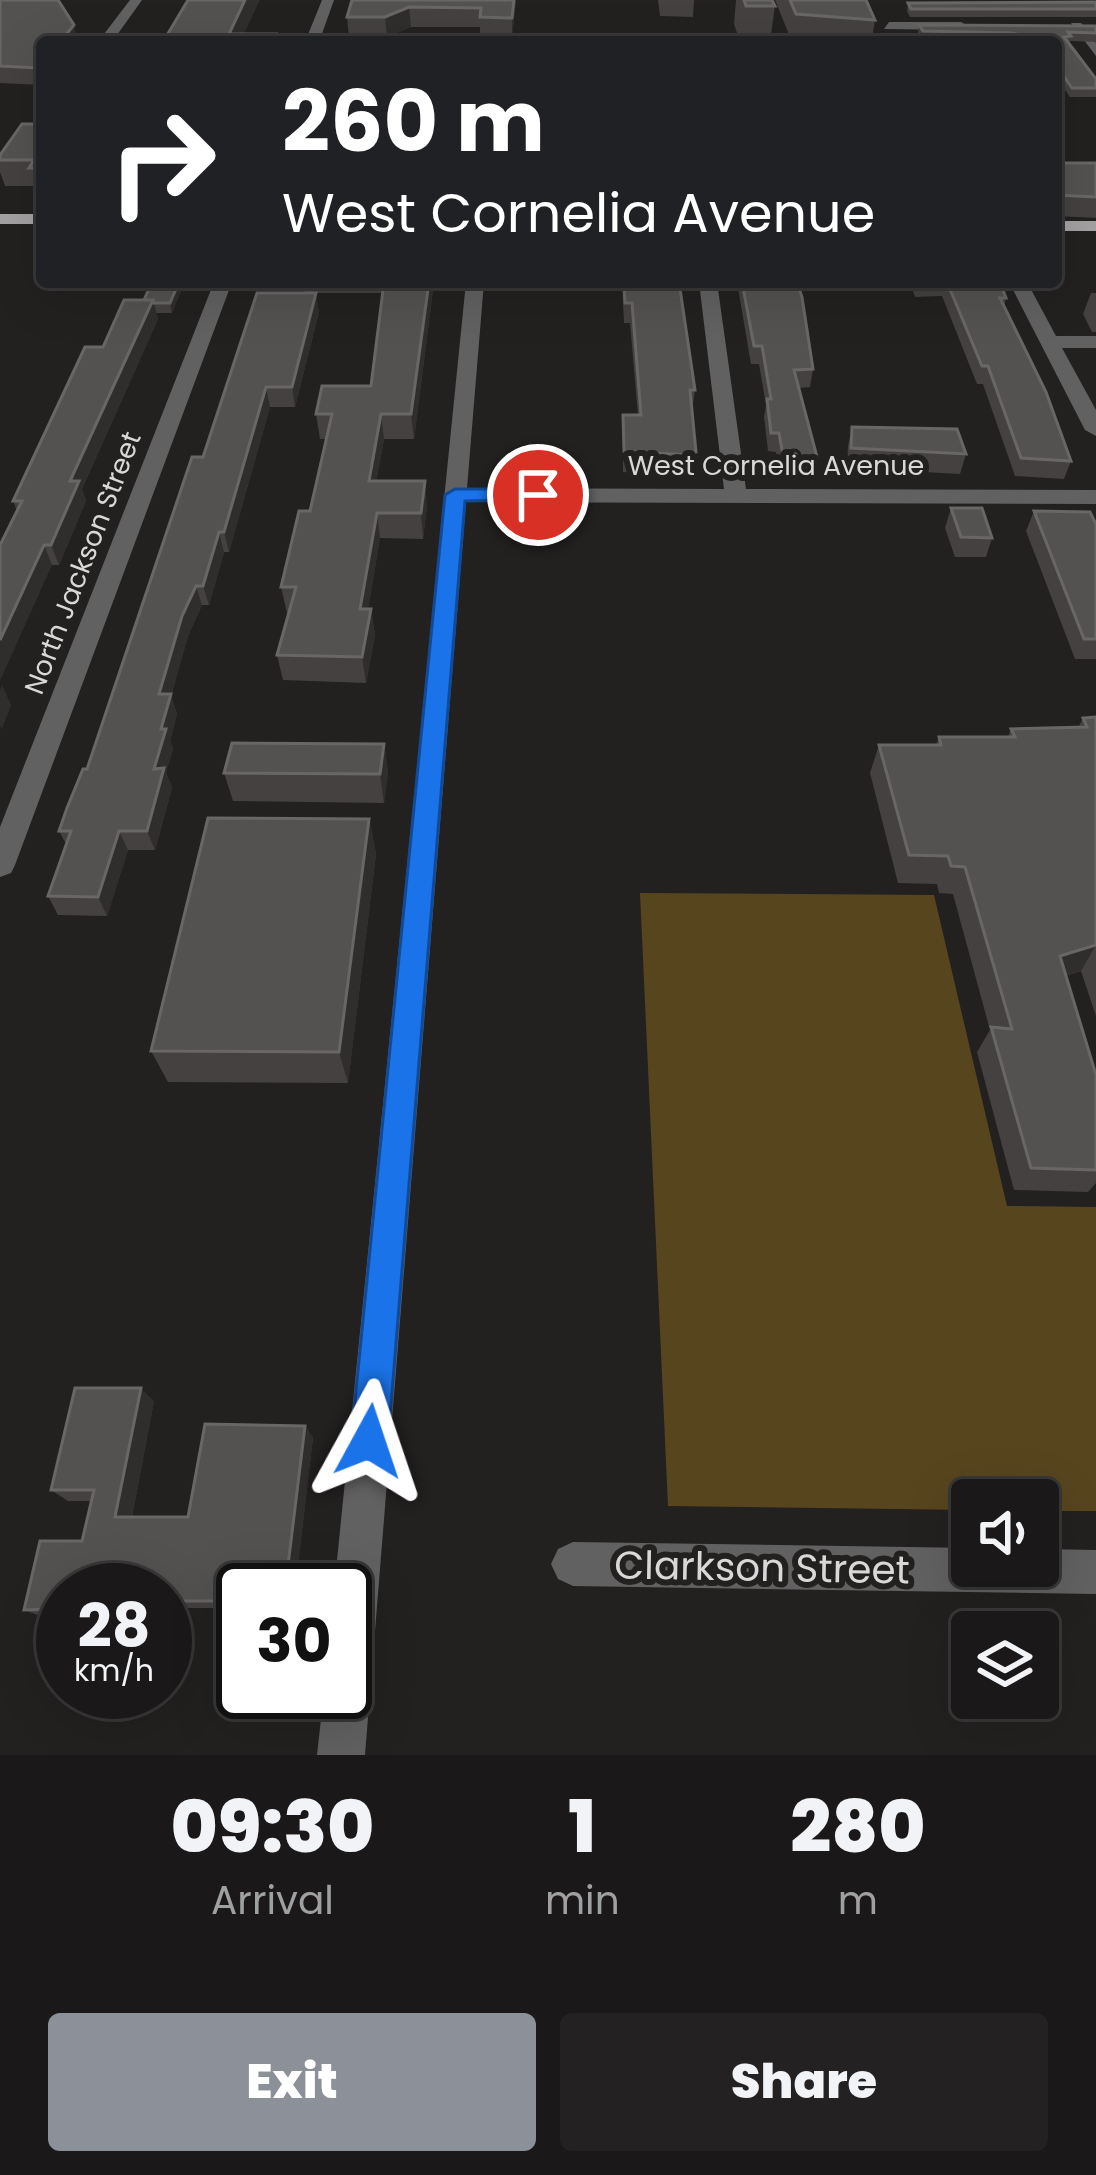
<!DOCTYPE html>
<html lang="en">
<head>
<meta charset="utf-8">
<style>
	body { margin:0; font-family:Poppins,sans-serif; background:#232121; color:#f1f3f6; height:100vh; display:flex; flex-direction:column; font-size:45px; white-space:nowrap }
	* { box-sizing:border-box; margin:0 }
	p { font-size:39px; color:#9fa0a2 }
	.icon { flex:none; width:66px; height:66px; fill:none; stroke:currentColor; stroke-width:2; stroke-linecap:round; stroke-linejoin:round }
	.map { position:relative; height:1755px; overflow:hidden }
	.sheet { display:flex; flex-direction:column; background:#1a1818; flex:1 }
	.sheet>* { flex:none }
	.top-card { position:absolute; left:36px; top:36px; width:1026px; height:252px; border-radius:12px; box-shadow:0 12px 48px #0002,0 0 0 3px #383737; background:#202124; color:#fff; overflow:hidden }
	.controls { position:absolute; left:951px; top:1479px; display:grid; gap:24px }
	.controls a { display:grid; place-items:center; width:108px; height:108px; border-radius:12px; background:#1a1818; box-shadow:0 12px 48px #0002,0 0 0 3px #383737; font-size:60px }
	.speed { position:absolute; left:36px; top:1563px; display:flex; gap:24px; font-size:60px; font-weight:700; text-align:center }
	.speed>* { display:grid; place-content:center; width:156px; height:156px; border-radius:50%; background:#1a1818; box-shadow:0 12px 48px #0002,0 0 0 3px #383737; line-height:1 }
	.speed small { font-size:30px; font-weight:400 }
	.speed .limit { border:6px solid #111; border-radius:18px; background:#fff; color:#111 }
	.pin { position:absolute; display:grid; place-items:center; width:102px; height:102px; color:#fff; margin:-51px; border:6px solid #fff; border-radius:50%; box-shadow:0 3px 12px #0007 }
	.me { position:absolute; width:132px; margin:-66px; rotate:5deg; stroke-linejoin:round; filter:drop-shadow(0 0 9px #0008) }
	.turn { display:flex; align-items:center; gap:42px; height:252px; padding:0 48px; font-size:54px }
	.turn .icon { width:156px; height:156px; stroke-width:2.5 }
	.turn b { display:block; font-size:84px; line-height:102px }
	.eta { display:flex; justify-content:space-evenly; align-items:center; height:204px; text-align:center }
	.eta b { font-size:72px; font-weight:800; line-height:84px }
	.primary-button { display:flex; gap:24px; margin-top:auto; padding:24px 48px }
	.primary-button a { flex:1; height:138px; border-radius:12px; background:#8c9099; color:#fff; font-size:48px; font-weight:800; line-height:138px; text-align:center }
	.primary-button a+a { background:#232121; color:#f1f3f6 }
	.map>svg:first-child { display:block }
	.green { fill:#57451e }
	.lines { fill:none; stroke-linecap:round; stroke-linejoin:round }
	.minor { fill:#626161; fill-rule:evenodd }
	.major { fill:#a4a1a2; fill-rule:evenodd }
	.wall { fill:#444140 }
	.shaded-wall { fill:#302d2d }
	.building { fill:#545151; stroke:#696666; stroke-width:3 }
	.route { fill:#1a73e8; stroke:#114b97; stroke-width:3 }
	.labels { text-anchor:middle; stroke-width:12; stroke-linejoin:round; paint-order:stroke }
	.far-street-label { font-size:27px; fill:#d9d7d7; stroke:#232020 }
	.near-street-label { font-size:39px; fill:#d9d7d7; stroke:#232020 }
</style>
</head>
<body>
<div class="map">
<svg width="1096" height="1755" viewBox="0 0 1096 1755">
	<rect width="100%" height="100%" fill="#232020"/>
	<path class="green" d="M640 893 934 895 1007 1206 1096 1207V1511H1038V1500H972V1510L668 1506Z"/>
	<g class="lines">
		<path class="minor" d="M130 0H142L112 42H98Z
			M322 0H334L319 42H305Z
			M889 22H961L968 26 961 30 884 29Z
			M1071 23H1081L1096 43V56Z
			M214 282H232L15 865 11 873 0 877V827Z
			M466 282H484L467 488 724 489 699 282H717L746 489 1096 490V504L466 502 365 1755H317L324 1692H345V1590H334Z
			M1009 282H1027L1056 336H1096V348H1062L1096 410V436L1085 430Z
			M573 1542 972 1548V1566H1038V1549L1096 1550V1594L573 1586 558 1579 551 1564 558 1549Z"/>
		<path class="major" d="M0 214H42V224H0Z
			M1056 221H1096V231H1056Z"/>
	</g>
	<path class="wall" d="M0 0 42 42V85L0 83Z
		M352 0H516L512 37H480V27H411L387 37H349L347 17Z
		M658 0H694L693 17 660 16Z
		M736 0H772L775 6 770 42H740L734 24Z
		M775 0H866L875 20 872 39 887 42H792Z
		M1096 2V17H910L907 11 908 3Z
		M919 25 1096 26V42L1070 41 1069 44 1096 79V97H1070L1056 77V42L921 40 918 34Z
		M42 124V193H37L35 186H5L0 172V155Z
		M1056 153 1062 163H1096V218L1056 216Z
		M152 282H181L182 288 172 313H156L158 319 82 489 86 501 59 565H52L17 511 13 501 103 347 144 300Z
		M303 282H451L450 290H433L414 439H384L376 481 427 506 423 539 380 538 368 609H371L375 635 366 683 283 680 277 655 289 613H287L281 587 310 511 326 439H320L316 414 371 386 383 293H305Z
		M622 282H679L695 390 692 411 694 473 687 476 623 472V415H638L630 323H624Z
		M737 282H797L813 369 810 387 799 388 817 457 813 475H779L776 452 768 451 764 417 766 405 759 364H751Z
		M910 282H1000L1006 298 1004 306 1071 461 1064 479 1015 476 983 384H977L942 296 915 297Z
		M1091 293H1096V332H1092L1083 314Z
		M319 312 295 407H270L229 552H224L209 605H202L188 636 171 696 177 714 170 741 173 749 166 772 172 788 155 850H128L107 916 58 915 48 896 66 844 59 831 87 769 203 457Z
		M852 427 966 454 960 474 847 468 848 446Z
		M951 508 992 538 986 557H955L945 528Z
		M1034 511 1096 524V659H1075L1026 531Z
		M1096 717V1016L1081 971 1066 976 1096 1075V1183L1088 1192 1014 1190 977 1052 990 1030 953 894 939 893 937 884 898 883 870 773 879 745H936L939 737H1008L1011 729 1078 728 1083 718Z
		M384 744 388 772 384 803 233 801 224 773Z
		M369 819 376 854 348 1083 168 1082 151 1051Z
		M154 1401 132 1517H188L305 1426 313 1438 295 1590H243V1608H165V1590H63V1616L43 1617 24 1610 82 1541 92 1501H68L51 1490Z"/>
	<path class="shaded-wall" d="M245 0H260L240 42 229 34Z
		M514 0H516L512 37V18Z
		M409 7 411 27 387 37 385 17Z
		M74 25 78 42H60Z
		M179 282H181L182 288 172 313 170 303Z
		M429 282H432L433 290 414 439 411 414Z
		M316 293 319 312 295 407 292 387Z
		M153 300 158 319 82 489 86 501 59 565 51 545 70 481Z
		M266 387 270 407 229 552 224 532Z
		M381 414 384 439 372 506 369 481Z
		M696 452 694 473 687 476 689 455Z
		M425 481 427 506 423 539 421 513Z
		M377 513 380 538 364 634 360 609Z
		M219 532 224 552 209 605 203 586Z
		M44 545 52 565 0 681V640Z
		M196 586 202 605 188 636 171 696 177 714 170 741 173 749 166 772 172 788 155 850 147 831 161 729 159 694 182 616Z
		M371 609 375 635 366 683 362 657Z
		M2 685 11 705 2 729 0 726V690Z
		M384 744 388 772 384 803 380 774Z
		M369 819 376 854 348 1083 339 1052Z
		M119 831 128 850 107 916 98 897Z
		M1096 945 1081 971 1044 982 1060 956Z
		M141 1388 154 1401 130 1527 115 1517Z
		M305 1426 313 1438 295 1590H285Z"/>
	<path class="building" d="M0 0H58L74 25 60 42H42V63L38 68 0 66Z
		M188 0H245L229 34H276L272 42H163Z
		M352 0H514L512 18 480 17 481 8 409 7 385 17H347Z
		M744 0H772L775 6H746Z
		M790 0H866L875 20 796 14Z
		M1096 2V9H911L908 3Z
		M919 25 1096 26V33L1068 32 1071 36 1064 37 1096 79V88H1072L1056 65V42H1040L1037 38 1011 33 923 31Z
		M853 39H885L887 42H854Z
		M22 124H42V168H29L34 160H0V155Z
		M1056 153 1062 163H1096V197L1056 195Z
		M152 282H179L170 303H154L153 300H144Z
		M384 282H429L411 414H381L369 481H425L421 513H377L360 609H371L362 657 277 655 296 587H281L299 511H310L332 414H316L322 386H371Z
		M624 282H679L695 390H690L696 452 689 455 624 451 623 415H641L632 303H625Z
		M742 282H797L802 297 813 369 794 370 817 457 783 456 779 433H771L767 399H771L762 346H754Z
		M947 282H1000L1006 298H1000L1046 392 1071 461 1021 458 988 366H982Z
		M257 293H316L292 387H266L224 532H219L203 586H196L182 616 159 694H171L161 729H166L154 769 164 768 147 831H119L98 897 48 896 71 831H59L67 808 83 769H87L192 457H203Z
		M124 300H153L70 481H79L51 545H44L0 640V545L22 501H13L85 347H103Z
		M852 427 957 429 966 454 851 448Z
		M951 508H982L992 538 961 537Z
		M1034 511 1090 512 1096 524V639H1084Z
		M1096 717V945L1060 956 1096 1075V1170L1031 1168 991 1027 1012 1029 965 867 951 866 948 856 909 855 879 745H941L939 737H1015L1011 729 1087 727 1083 718Z
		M232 743 384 744 380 774 224 773Z
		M208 818 369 819 339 1052 151 1051Z
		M75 1388H141L115 1517H188L205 1424 305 1426 285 1590H243V1601H165V1590H63V1600H60L58 1609 24 1610 40 1541H82L94 1490H51Z"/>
	<path class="route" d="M538 489 546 490V499L465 501 388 1441 383 1454 369 1460 356 1454 351 1441 445 495 455 489Z"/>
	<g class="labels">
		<g class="far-street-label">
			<text x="776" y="475">West Cornelia Avenue</text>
			<text transform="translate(83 563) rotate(-69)" y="9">North Jackson Street</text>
		</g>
		<g class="near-street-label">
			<text transform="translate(762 1567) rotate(1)" y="14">Clarkson Street</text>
		</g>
	</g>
</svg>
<div class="controls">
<a><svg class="icon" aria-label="sound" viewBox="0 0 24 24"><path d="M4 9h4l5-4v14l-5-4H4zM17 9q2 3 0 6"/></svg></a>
<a><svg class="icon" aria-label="layers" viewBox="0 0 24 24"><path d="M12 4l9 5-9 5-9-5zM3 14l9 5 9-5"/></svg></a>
</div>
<div class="speed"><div>28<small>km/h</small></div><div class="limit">30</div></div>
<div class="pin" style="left:538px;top:495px;background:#d93025"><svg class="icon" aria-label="arrive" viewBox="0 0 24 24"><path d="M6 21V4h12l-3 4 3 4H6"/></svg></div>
<svg class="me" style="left:369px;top:1441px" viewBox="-20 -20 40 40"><path d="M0-17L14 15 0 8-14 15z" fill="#1a73e8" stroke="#fff" stroke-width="4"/></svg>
<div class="top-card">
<div class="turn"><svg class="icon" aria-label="right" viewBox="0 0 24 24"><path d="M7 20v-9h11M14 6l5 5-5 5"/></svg><div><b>260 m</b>West Cornelia Avenue</div></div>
</div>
</div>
<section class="sheet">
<div class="eta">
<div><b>09:30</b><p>Arrival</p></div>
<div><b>1</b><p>min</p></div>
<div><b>280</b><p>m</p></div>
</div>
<div class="primary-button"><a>Exit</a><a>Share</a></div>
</section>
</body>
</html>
